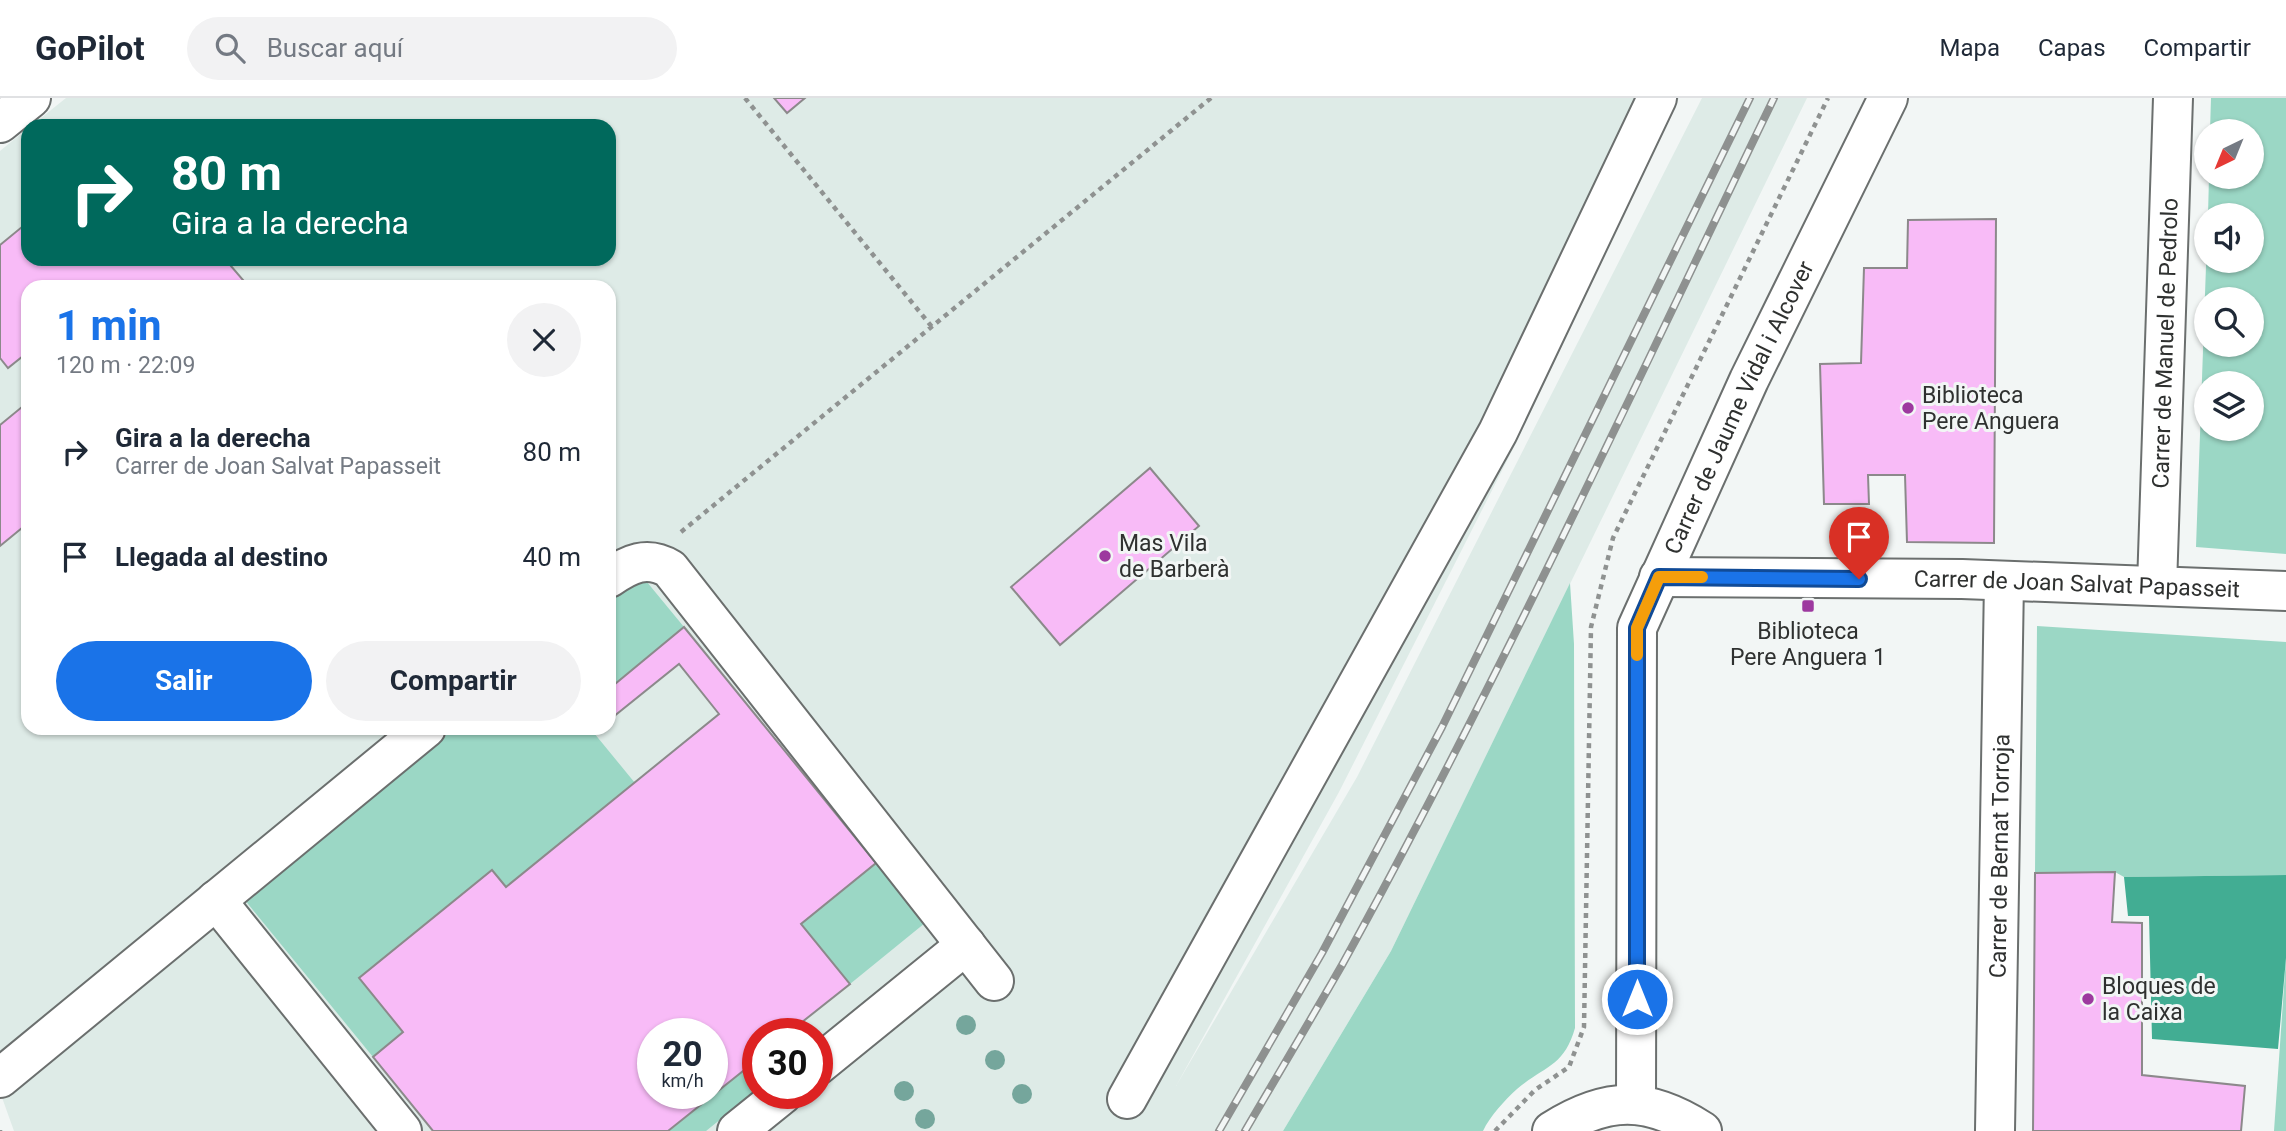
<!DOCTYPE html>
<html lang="es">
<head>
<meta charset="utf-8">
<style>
	body { margin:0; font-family:Roboto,sans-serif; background:#f2f2f3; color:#1f2937; height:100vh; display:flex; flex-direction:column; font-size:26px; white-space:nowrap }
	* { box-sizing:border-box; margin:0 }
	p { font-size:23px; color:#747a83 }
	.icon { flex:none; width:38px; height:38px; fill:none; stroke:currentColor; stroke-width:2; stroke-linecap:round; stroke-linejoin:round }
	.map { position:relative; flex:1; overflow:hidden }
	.side { position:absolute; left:21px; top:182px; width:595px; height:455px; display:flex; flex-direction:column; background:#fff; border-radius:21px; box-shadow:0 2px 5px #0004 }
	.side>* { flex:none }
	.hud { position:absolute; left:21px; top:21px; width:595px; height:147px; border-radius:21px; box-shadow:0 2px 5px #0004; background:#00695c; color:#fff; overflow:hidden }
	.needle { width:46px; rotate:223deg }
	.buttons { position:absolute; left:2194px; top:21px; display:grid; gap:14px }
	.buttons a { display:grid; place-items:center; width:70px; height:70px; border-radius:50%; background:#fff; box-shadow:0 2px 5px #0004; font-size:35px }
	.speed { position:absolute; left:637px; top:920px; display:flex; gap:14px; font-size:35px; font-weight:700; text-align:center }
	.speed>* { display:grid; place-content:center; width:91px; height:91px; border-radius:50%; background:#fff; box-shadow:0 2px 5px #0004; line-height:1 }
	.speed small { font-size:18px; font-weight:400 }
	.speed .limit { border:10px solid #d22; background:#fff; color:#111 }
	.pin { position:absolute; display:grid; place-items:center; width:60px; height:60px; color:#fff; margin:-72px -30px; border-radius:50% 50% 50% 0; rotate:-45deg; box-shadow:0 0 7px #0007 }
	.pin .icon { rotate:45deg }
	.me { position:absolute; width:77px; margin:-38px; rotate:0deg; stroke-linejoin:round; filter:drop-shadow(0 0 5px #0008) }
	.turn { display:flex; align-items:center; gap:24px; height:147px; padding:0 35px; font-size:32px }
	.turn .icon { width:91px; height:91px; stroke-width:2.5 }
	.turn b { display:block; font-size:49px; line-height:60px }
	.round { display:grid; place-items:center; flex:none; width:74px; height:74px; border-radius:37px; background:#f2f2f3 }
	.overview { display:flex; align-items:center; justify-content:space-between; height:119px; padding:0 35px }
	h1 { font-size:42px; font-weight:700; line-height:52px; color:#1a73e8 }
	.button { display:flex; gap:14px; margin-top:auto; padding:14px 35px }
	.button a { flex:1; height:80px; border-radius:42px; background:#1a73e8; color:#fff; font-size:28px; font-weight:700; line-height:80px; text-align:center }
	.button a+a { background:#f2f2f3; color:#1f2937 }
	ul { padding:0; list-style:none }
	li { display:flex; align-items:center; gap:21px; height:105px; padding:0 35px }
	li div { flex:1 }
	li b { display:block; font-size:26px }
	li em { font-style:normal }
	header { display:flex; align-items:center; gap:42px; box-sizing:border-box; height:98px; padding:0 35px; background:#fff; border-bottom:2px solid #e0e1e3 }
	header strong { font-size:33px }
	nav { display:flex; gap:38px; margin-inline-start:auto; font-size:24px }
	.search { width:490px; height:63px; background:#f2f2f3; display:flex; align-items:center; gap:18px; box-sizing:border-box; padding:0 24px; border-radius:38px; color:#747a83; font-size:26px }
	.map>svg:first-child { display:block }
	.built { fill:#deebe7; fill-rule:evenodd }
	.green { fill:#9bd7c5; fill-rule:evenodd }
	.water { fill:#42ad93 }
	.building { fill:#f8bbf7; stroke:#8c898b; stroke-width:2; fill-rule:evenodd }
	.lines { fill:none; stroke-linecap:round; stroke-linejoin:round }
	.minor-casing { stroke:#6b6f6e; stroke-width:42 }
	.path { stroke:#8f9291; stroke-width:4.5; stroke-dasharray:5 5; stroke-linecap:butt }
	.minor { stroke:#fff; stroke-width:38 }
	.rail-casing { stroke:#8e9190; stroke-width:8 }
	.rail { stroke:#f2f6f5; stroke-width:5; stroke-dasharray:16; stroke-linecap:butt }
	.tree { fill:#75a69c }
	.route-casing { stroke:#114b97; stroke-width:18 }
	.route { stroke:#1a73e8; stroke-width:12 }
	.slow { stroke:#f59e0b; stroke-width:12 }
	.poi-dot { fill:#9d399f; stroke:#f2f6f5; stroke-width:2.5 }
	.labels { text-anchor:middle; stroke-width:6; stroke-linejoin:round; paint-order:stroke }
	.street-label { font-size:23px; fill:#2f3130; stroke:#f2f6f5 }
	.poi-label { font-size:23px; fill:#2f3130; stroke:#f2f6f5; text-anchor:start }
</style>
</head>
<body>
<header>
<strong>GoPilot</strong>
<div class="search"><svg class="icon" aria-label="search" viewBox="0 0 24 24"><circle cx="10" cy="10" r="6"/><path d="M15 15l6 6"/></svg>Buscar aquí</div>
<nav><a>Mapa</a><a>Capas</a><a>Compartir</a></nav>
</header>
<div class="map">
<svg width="2286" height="1033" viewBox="0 0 2286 1033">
	<rect width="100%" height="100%" fill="#f2f6f5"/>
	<path class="built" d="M66 0H1679L1517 343 1339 694 1176 988 1357 679 1702 0H1807L1391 853 1283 1033H14L0 994V53L28 30V161H609V28H31ZM28 189H609V630H28ZM653 936H712V996H653ZM758 936H817V996H758Z"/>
	<path class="green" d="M2211 0H2286V456L2196 449 2207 140V163H2252V117H2208L2209 79H2252V33H2210ZM2252 201V247H2207V201ZM2252 285V331H2207V285Z
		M642 478 684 529 609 591V505Z
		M1570 485 1574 546 1575 930C1564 969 1544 968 1517 991 1505 1002 1490 1018 1483 1033H1283L1391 853Z
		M2037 528 2286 544V777L2124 779 2115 774 2035 775Z
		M455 630H600L594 635 635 685 506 789 492 772 359 880 403 934 373 959 244 801Z
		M876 765 925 825 850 886 801 826Z
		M2286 860V1033H2274Z
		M758 961V991L706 1033H669Z"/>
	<path class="water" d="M2286 777V860L2278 951 2152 941 2149 818H2128L2124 779Z"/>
	<path class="building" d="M774 0H805L787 15Z
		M1996 121 1994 445 1907 444 1905 377H1868L1869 406H1824L1820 266 1861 265 1864 170H1907L1908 122Z
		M28 124V161H225L249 189H28V254L8 270 0 260V147Z
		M28 304V425L0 448V327Z
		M1150 370 1199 428 1060 547 1011 489Z
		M684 529 876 765 801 826 850 886 787 936H758V961L668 1033H433L373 959 403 934 359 880 492 772 506 789 719 616 679 566 613 619 609 613V591ZM653 936H712V996H653Z
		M2115 774 2112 824 2142 825V977L2245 988 2241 1033H2033L2035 775Z"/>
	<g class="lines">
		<defs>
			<g id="minor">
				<path d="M0 25 31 0"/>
				<path id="s1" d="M1659 479 1962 481 2286 493"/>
				<path d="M609 480C629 466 647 457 670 471L994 883"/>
				<path id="s2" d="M2157 488 2173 0"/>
				<path d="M216 802 402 1033"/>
				<path d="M817 968 966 847"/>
				<path d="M0 980 426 630"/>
				<path d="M1127 1001 1498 334 1657 0"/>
				<path id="s3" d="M1636 1006 1637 530 1749 282 1888 0"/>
				<path d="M737 1033 783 996"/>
				<path d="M1552 1033C1607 998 1648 998 1702 1033"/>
				<path id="s4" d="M1995 1033 2004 483"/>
			</g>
		</defs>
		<use href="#minor" class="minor-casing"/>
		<path class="path" d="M745 0 932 229
			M681 434 1211 0
			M0 1032V1033
			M1495 1033 1535 992 1569 969 1584 929 1591 529 1613 440 1828 0"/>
		<use href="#minor" class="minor"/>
		<defs>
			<path id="rail" d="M1219 1033 1322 855 1442 629 1750 0
				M1245 1033C1277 978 1310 923 1342 867 1498 584 1634 290 1774 0"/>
		</defs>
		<use href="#rail" class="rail-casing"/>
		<use href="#rail" class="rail"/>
	</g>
	<g class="tree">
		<circle cx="966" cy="927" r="10"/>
		<circle cx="995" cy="962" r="10"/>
		<circle cx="904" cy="993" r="10"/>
		<circle cx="1022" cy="996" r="10"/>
		<circle cx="925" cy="1021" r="10"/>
	</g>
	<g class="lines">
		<defs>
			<path id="route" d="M1637 901V530L1659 479 1859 481"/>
		</defs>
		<use href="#route" class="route-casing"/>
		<use href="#route" class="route"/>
		<path class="slow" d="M1637 557V530L1659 479H1702"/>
	</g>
	<g class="poi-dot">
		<circle cx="1908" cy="310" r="7"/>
		<circle cx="1105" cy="458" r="7"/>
		<rect x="1801" y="501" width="14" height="14" rx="3.5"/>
		<circle cx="2088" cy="901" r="7"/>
	</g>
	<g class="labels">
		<g class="street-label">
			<text dy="8" stroke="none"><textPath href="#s2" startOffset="243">Carrer de Manuel de Pedrolo</textPath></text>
			<text dy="8" stroke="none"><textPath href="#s3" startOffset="719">Carrer de Jaume Vidal i Alcover</textPath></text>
			<text dy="8" stroke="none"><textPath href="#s1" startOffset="418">Carrer de Joan Salvat Papasseit</textPath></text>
			<text dy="8" stroke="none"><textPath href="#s4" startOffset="275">Carrer de Bernat Torroja</textPath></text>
		</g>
		<g class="poi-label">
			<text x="1922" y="305">Biblioteca<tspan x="1922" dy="26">Pere Anguera</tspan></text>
			<text x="1119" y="453">Mas Vila<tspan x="1119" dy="26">de Barberà</tspan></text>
			<text x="1808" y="541" text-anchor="middle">Biblioteca<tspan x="1808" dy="26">Pere Anguera 1</tspan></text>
			<text x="2102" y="896">Bloques de<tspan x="2102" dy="26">la Caixa</tspan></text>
		</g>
	</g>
</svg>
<div class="buttons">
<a><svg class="needle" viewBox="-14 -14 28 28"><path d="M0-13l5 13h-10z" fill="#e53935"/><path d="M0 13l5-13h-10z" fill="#747a83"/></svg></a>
<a><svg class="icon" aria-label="sound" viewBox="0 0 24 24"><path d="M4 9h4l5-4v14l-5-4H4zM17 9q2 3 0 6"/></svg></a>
<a><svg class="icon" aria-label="search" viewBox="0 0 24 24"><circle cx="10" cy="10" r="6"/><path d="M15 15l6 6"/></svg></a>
<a><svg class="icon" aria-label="layers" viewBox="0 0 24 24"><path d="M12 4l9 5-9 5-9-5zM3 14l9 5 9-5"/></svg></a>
</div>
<div class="speed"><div>20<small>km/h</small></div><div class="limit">30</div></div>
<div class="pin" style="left:1859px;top:481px;background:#d93025"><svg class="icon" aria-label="arrive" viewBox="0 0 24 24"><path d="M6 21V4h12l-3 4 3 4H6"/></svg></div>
<svg class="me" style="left:1637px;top:901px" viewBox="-20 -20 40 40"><circle r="17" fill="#1a73e8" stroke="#fff" stroke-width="3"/><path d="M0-11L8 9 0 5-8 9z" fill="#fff"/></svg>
<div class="hud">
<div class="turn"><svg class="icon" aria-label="right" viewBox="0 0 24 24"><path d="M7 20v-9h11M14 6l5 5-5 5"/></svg><div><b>80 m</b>Gira a la derecha</div></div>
</div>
<section class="side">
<div class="overview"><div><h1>1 min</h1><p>120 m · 22:09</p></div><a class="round"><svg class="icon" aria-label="close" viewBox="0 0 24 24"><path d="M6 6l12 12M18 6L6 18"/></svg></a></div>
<ul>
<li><svg class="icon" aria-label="right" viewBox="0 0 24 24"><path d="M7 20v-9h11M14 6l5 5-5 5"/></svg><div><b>Gira a la derecha</b><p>Carrer de Joan Salvat Papasseit</p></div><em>80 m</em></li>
<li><svg class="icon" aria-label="arrive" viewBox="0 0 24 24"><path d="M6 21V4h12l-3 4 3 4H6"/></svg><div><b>Llegada al destino</b></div><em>40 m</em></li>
</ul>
<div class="button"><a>Salir</a><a>Compartir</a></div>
</section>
</div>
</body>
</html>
